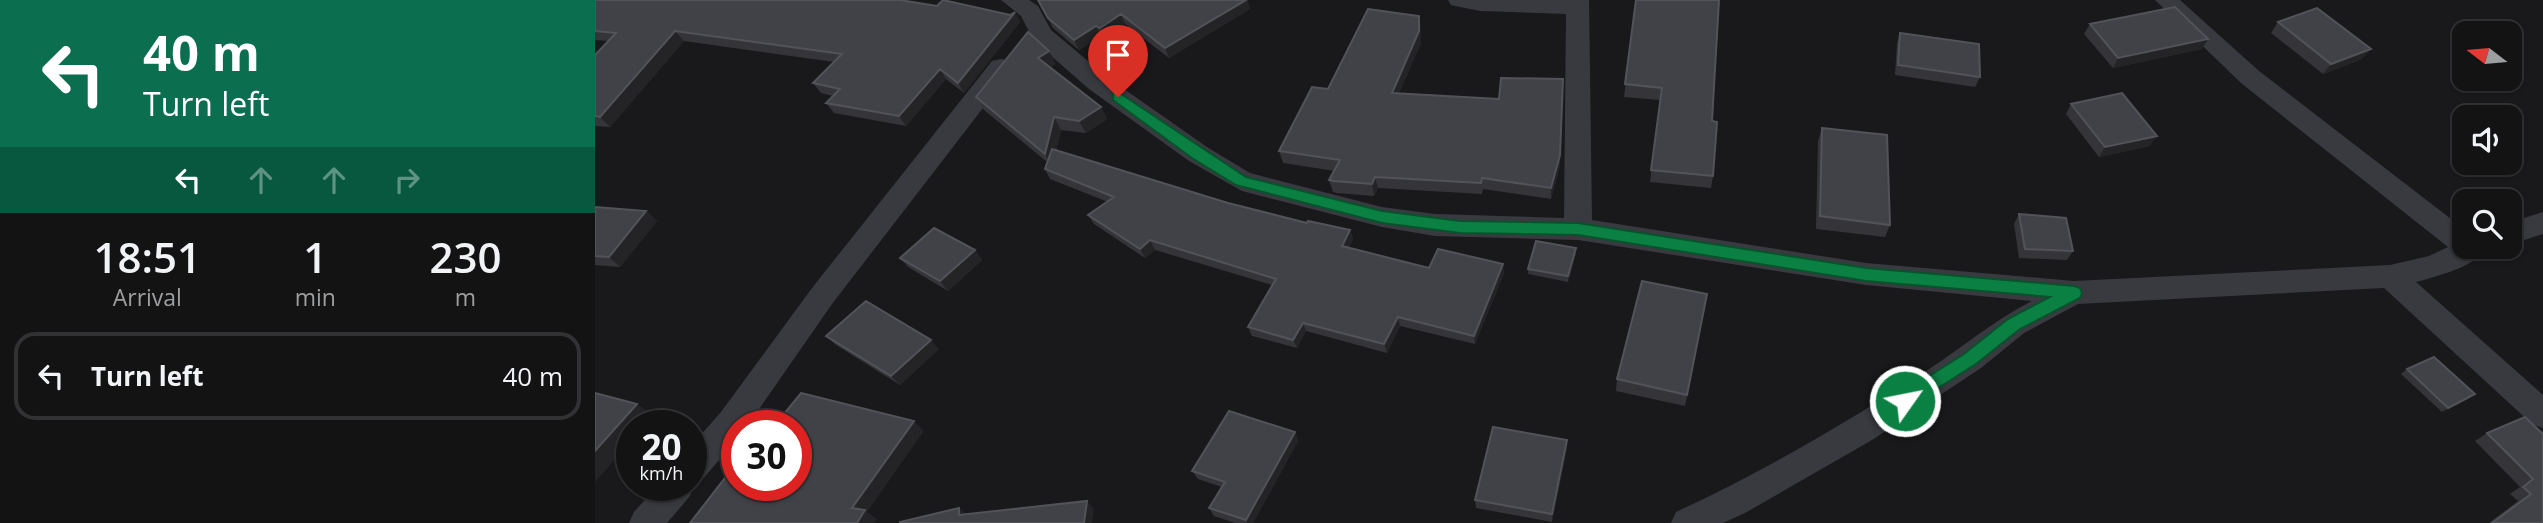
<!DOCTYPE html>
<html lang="en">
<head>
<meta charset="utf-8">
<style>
	body { margin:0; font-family:"Open Sans",sans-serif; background:#1c1c1d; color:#f1f3f6; height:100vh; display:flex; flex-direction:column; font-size:26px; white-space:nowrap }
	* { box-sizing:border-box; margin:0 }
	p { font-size:23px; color:#9d9ea0 }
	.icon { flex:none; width:38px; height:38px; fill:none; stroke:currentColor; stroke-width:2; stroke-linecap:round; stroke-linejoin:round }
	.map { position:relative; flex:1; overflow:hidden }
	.panel { display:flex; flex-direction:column; background:#131314; width:595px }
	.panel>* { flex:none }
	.guide { background:#0b6e4f; color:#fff; overflow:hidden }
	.needle { width:46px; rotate:286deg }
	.fabs { position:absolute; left:1857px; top:21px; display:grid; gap:14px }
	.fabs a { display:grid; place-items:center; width:70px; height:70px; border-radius:14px; background:#131314; box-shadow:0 2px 5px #0004,0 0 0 2px #323234; font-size:35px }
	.speed { position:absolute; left:21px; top:410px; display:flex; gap:14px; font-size:35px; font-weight:700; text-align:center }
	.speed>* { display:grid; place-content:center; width:91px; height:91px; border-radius:50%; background:#131314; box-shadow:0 2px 5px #0004,0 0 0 2px #323234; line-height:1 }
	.speed small { font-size:18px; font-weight:400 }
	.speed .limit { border:10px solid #d22; background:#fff; color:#111 }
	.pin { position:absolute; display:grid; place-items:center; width:60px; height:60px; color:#fff; margin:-72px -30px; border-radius:50% 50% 50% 0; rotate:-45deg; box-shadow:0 0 7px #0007 }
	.pin .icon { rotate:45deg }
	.me { position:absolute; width:77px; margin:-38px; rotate:57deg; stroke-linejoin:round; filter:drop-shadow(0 0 5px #0008) }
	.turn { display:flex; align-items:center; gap:24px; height:147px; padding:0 28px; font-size:32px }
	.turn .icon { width:91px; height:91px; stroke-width:2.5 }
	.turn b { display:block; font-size:49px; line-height:60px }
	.lanes { display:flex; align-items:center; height:66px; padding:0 28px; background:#0003; justify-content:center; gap:35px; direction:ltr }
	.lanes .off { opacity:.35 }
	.eta { display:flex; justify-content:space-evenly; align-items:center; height:119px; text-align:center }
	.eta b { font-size:42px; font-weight:600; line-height:49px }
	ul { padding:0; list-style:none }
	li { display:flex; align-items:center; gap:21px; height:88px; margin:0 14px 10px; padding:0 14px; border:4px solid #323234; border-radius:21px }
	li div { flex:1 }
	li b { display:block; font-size:26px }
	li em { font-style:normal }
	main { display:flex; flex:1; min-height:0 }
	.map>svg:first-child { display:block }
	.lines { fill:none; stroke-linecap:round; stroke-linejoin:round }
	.street { fill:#393a40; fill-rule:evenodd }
	.wall { fill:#353539 }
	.shaded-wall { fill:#242427 }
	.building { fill:#414247; stroke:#525359; stroke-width:2 }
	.route { fill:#0b8043; stroke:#07532c; stroke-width:2 }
</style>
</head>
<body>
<main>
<section class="panel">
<div class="guide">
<div class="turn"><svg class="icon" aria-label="left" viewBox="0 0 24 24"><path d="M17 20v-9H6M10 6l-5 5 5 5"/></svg><div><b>40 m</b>Turn left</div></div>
<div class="lanes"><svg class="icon" aria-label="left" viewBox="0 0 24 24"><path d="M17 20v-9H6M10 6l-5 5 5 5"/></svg><svg class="icon off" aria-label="ahead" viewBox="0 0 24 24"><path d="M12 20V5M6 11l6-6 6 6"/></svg><svg class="icon off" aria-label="ahead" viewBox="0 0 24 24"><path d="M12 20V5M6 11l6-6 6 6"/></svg><svg class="icon off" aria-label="right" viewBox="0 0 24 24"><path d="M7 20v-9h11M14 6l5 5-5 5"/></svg></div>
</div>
<div class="eta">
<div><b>18:51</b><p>Arrival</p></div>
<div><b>1</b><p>min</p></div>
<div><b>230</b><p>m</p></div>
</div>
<ul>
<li><svg class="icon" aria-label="left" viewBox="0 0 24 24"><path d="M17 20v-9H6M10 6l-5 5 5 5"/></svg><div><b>Turn left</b></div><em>40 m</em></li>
</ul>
</section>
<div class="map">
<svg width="1948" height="523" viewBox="0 0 1948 523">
	<rect width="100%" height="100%" fill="#19191b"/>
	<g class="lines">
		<path class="street" d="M406 0H434L443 6 456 30 512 77 612 147 655 173 787 207 840 214 969 218 971 14 885 11 856 5 853 0H994L997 220 1271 263 1479 281 1795 265 1834 256 1853 247 1646 83 1560 0H1585L1664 71 1869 229V247H1892C1883 266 1840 277 1821 282L1948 395V428L1937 424 1789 288 1483 304 1429 333 1386 368 1277 440 1150 513 1128 523H1076L1081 512C1168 472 1251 423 1331 371 1367 348 1399 320 1437 301L1271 285 983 240 840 236 787 227 647 191 594 161 494 89 439 41 426 16Z
			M406 59 415 61 418 67 415 73 237 304 153 425H142V439L107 480 100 483 95 496 72 523H34L39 512 63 485H96V446L126 412 217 288 397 61Z
			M1948 212V234L1914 245V223Z"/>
	</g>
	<path class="wall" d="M0 0 342 6 415 15 420 12 425 22 369 93 351 79 311 126 239 113 231 103 238 96 226 93 218 83 239 62 89 41 15 127 0 126V55L13 41 0 40Z
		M443 0H652L655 9 574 58 530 24 509 38 506 36 484 50 458 28Z
		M1041 0 1118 176 1116 188 1055 182 1065 100 1029 97Z
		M1683 22 1767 59 1728 74 1676 33Z
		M1495 24 1607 49 1518 68 1489 34Z
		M826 28V43L804 93 965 166 956 199 888 189 887 194 783 188 779 196 742 193 738 192 734 180 740 171 688 163 684 151Z
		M1305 33 1385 77 1380 87 1300 75 1302 43Z
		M461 64 455 67 506 107 512 119 491 133 466 130 461 151 633 203 712 223 755 230 758 239 754 247 834 268 909 273 880 344 805 326 792 353 711 331 702 348 657 336 653 327 677 285 560 250 550 258 499 224 493 215 513 202 455 179 450 169 452 162 389 110 381 97Z
		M1476 104 1555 146 1504 157 1471 114Z
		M1227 128 1295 225 1290 237 1221 229 1223 141Z
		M0 207 51 211 62 221 25 267 0 265Z
		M1424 214 1478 251 1472 260 1424 258 1419 224Z
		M981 248V253L973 282 933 274V269Z
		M380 250 387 260 353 291 313 267 305 258Z
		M1112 294 1090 406 1021 391 1022 379Z
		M231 336 344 349 305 385 241 345Z
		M1812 369 1873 399 1847 412 1806 374Z
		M700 432 703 441 658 523H640L619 516 614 508 627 487 603 479 597 471Z
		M1892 433 1948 434V523H1894L1923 501 1915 494 1925 487 1880 441Z
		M972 448 957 522 881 508 880 500Z"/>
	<path class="shaded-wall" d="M651 0H652L655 9 574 58 570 48Z
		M420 12 425 22 369 93 363 83Z
		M526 14 530 24 509 38 505 28Z
		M824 16 826 28V43L799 105 797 93Z
		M501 26 506 36 484 50 479 40Z
		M80 31 89 41 15 127 5 117Z
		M1613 39 1607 49 1518 68 1523 58Z
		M1776 49 1767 59 1728 74 1736 64Z
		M454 51 461 64 450 71 443 58Z
		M345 69 351 79 311 126 304 116Z
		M968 91 965 166 956 199V188Z
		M506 107 512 119 491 133 484 121Z
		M459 117 466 130 457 167 450 154Z
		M1562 136 1555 146 1504 157 1510 147Z
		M780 177 783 188 779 196 777 184Z
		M51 211 62 221 25 267 14 257Z
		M755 230 758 239 750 255 747 246Z
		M555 240 560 250 550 258 545 249Z
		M981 248V253L973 282V276Z
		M380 250 387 260 353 291 345 281Z
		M908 264 909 273 880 344 879 336Z
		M803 317 805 326 792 353 789 344Z
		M708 323 711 331 702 348 698 340Z
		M336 340 344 349 305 385 296 376Z
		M1880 394 1873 399 1847 412 1853 408Z
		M42 404 58 415 50 425H37V440L0 482V451Z
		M319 421 329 431 272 512 282 519 279 523H262L257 508Z
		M700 432 703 441 658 523H652L651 520Z
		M972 440V448L957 522V514Z
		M492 501 499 509 497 523H489Z
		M364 508 373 516 364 515Z"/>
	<path class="building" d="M0 0H305L342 6 348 0 415 15 420 12 363 83 345 69 304 116 231 103 245 89 218 83 247 54 80 31 5 117 0 116V55L21 33 0 31Z
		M443 0H651L570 48 526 14 505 28 501 26 479 40 453 18Z
		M1041 0H1124L1117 121 1122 122 1118 176 1056 170 1067 88 1030 84Z
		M1580 7 1613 39 1523 58 1495 24Z
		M1722 8 1776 49 1736 64 1683 22Z
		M773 9 824 16V31L797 93 904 99 906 78 968 79 965 155 956 188 887 178 886 183 780 177 777 184 739 181 734 180 745 160 684 151 717 87 733 89Z
		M433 32 454 51 443 58 506 107 484 121 459 117 450 154 381 97Z
		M1305 33 1384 44 1385 77 1303 65Z
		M1527 93 1562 136 1510 147 1476 104Z
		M1227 128 1292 135 1295 225 1225 216Z
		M457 149 633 203 712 223 713 221 755 230 747 246 834 268 843 249 908 264 879 336 803 317 789 344 708 323 698 340 653 327 681 279 555 240 545 249 493 215 519 197 450 169Z
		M0 207 51 211 14 257 0 256Z
		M1424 214 1471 218 1478 251 1430 249Z
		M339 228 380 250 345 281 305 258Z
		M941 241 981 248 973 276 933 269Z
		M1047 281 1112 294 1092 395 1022 379Z
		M271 301 336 340 296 376 231 336Z
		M1839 357 1880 394 1853 408 1812 369Z
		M0 393 42 404 0 451Z
		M206 393 319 421 257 508 270 510 262 523H95L130 478 136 480 142 473V485H201V425H180Z
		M634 411 700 432 651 520 614 508 630 482 597 471Z
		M1930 417 1948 434V523H1897L1936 494 1928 487 1938 479 1892 433Z
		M898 427 972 440 957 514 880 500Z
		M492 501 489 523H305V522L364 508V515Z"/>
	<path class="route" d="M523 92 651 177 787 211 865 221 983 223 1271 268 1479 286 1485 288 1487 293 1485 298 1425 329 1381 364 1310 409 1303 407 1301 401 1303 396 1369 354 1413 319 1455 297 1271 281 983 235 865 233 787 223 641 185 597 158 518 100V93Z"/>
</svg>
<div class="fabs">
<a><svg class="needle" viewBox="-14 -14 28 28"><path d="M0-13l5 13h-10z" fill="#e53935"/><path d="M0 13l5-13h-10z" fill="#9d9ea0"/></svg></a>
<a><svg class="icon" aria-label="sound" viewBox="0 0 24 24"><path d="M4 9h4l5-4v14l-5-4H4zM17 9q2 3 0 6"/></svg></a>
<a><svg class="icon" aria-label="search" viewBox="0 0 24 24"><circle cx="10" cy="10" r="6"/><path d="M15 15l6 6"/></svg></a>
</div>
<div class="speed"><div>20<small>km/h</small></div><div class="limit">30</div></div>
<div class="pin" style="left:523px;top:97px;background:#d93025"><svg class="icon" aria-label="arrive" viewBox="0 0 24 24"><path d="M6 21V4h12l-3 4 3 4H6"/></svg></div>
<svg class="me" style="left:1310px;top:401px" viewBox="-20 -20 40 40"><circle r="17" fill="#0b8043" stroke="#fff" stroke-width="3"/><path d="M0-11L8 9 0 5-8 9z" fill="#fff"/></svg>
</div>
</main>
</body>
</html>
